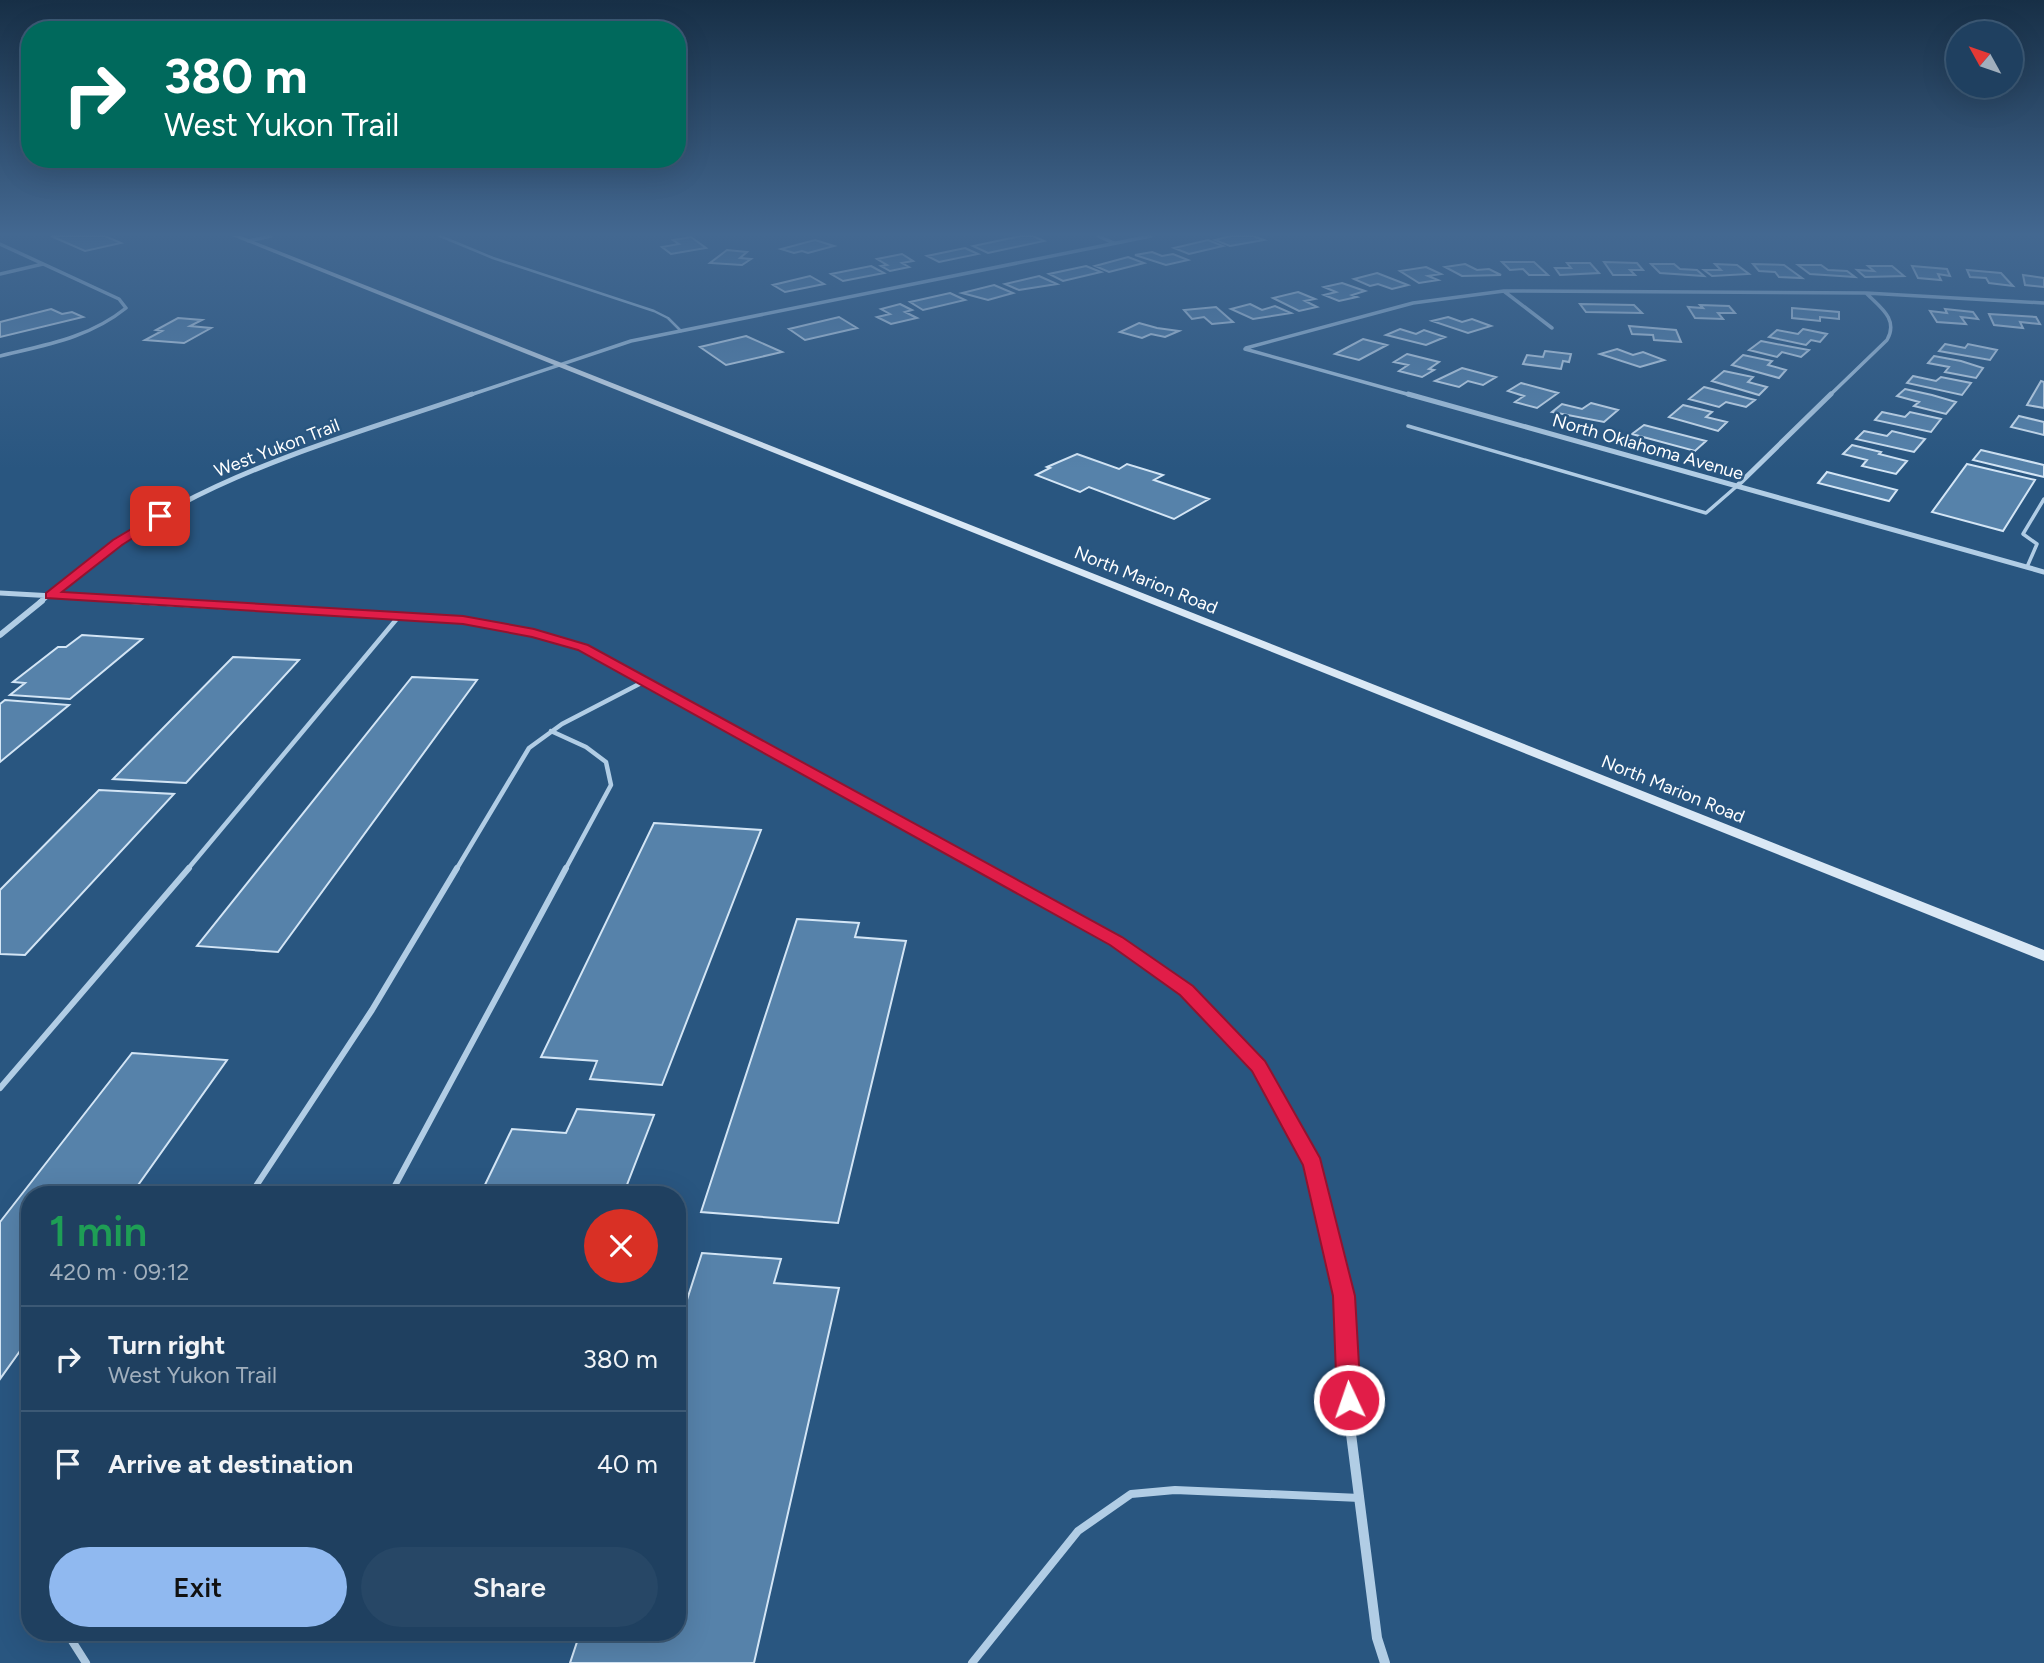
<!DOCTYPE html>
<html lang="en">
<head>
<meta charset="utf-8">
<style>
	body { margin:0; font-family:Figtree,sans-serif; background:#274766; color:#f1f3f6; height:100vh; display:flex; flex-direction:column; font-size:26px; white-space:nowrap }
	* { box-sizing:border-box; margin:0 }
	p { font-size:23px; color:#a1afbd }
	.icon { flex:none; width:38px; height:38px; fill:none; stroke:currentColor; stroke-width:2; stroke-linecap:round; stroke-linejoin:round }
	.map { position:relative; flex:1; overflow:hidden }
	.panel { position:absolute; left:21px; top:1186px; width:665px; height:455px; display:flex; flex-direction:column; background:#1f4060; border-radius:28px; box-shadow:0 7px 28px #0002,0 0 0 2px #3c5975 }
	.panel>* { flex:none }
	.hud { position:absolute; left:21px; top:21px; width:665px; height:147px; border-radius:28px; box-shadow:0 7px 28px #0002,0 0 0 2px #3c5975; background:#00695c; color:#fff; overflow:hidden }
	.needle { width:46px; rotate:310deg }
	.fabs { position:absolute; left:1946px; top:21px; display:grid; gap:14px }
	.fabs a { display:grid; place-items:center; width:77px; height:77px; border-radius:50%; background:#1f4060; box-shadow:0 7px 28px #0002,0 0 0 2px #3c5975; font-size:35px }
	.pin { position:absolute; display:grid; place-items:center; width:60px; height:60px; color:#fff; margin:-30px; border-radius:14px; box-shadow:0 4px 10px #0006 }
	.me { position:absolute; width:77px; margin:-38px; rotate:357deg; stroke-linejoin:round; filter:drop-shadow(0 0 5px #0008) }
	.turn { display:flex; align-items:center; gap:24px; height:147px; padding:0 28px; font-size:32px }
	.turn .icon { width:91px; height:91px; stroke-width:2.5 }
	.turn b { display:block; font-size:49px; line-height:60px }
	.round { display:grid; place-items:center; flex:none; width:74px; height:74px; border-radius:37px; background:#274766 }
	.overview { display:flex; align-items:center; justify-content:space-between; height:119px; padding:0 28px }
	h1 { font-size:42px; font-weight:600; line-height:52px; color:#1e9e55 }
	.primary-button { display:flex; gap:14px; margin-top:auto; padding:14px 28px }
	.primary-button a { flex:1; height:80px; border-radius:42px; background:#90b9f0; color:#111; font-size:28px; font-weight:600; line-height:80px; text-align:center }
	.primary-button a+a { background:#274766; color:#f1f3f6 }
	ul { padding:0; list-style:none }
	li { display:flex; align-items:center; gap:21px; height:105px; padding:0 28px; border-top:2px solid #3c5975 }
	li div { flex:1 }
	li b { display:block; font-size:26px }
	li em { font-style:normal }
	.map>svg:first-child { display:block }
	.building { fill:#5682aa; stroke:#d3e5f5; stroke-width:2 }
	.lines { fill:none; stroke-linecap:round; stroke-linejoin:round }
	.service-far4 { stroke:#b1cde5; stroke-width:2.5 }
	.service-far3 { stroke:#b1cde5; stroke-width:3.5 }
	.service-far2 { stroke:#b1cde5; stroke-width:4.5 }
	.service-far1 { stroke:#b1cde5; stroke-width:6 }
	.service { stroke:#b1cde5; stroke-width:8 }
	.minor-far4 { stroke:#b1cde5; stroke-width:3.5 }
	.minor-far3 { stroke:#b1cde5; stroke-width:5 }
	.minor-far2 { stroke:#b1cde5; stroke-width:6 }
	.minor-far1 { stroke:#b1cde5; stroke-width:8 }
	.minor { stroke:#b1cde5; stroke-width:10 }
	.secondary { fill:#dae8f5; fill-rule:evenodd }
	.route { fill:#e11d48; stroke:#92132f; stroke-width:2 }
	.labels { text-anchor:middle; stroke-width:5; stroke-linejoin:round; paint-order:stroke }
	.far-street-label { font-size:18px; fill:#fff; stroke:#295680 }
</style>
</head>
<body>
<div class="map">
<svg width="2044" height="1663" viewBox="0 0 2044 1663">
	<rect width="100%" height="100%" fill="#295680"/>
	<path class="building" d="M51 236H105L121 243 85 251Z
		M1021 236H1033L1044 241 988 253 973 246Z
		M1231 236H1253L1264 240 1230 246 1215 240Z
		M691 237 706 248 671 254 662 247 679 244 673 240Z
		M815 240 834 246 808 253 802 251 794 253 781 249Z
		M1208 240 1223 246 1189 254 1174 248Z
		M965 248 978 254 939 262 927 256Z
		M727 250 747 252 740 258 751 259 742 265 710 263Z
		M1152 252 1162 256 1173 254 1188 260 1166 265 1135 255Z
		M902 254 913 261 902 263 909 267 890 271 881 266 887 265 877 259Z
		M1128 257 1144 263 1109 272 1095 266Z
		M1502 262H1534L1548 275H1529L1523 269 1510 270Z
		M1604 262 1637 263 1643 270H1630L1635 275H1613Z
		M1567 263H1590L1599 273 1560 275 1555 268H1571Z
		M1465 264 1477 270 1489 269 1501 275 1462 276 1445 267Z
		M1651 264H1674L1680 269 1697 270 1704 276 1660 273Z
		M1715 264 1737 265 1749 274 1712 276 1704 270H1721Z
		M1753 264 1784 265 1802 278 1779 277 1775 272 1759 271Z
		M1798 265H1821L1828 270 1847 271 1855 277 1810 274Z
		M871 266 884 273 843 281 831 274Z
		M1086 266 1101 272 1063 281 1049 274Z
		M1868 266H1892L1904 276 1865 277 1857 270 1874 271Z
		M1912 266 1947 269 1950 276 1938 274 1941 280 1918 278Z
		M1426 267 1441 274 1428 276 1438 280 1419 283 1400 271Z
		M1967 270 2001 273 2013 286 1989 283 1986 278 1970 277Z
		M1377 273 1408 285 1392 289 1378 284 1370 286 1354 279Z
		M2023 275 2044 278V287L2025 285Z
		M810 276 824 284 785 292 773 285Z
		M1039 276 1057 284 1019 290 1005 284Z
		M1342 283 1365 291 1352 295 1357 297 1339 301 1324 295 1336 292 1324 287Z
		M994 285 1013 293 988 300 962 293Z
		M1298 292 1315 299 1305 301 1317 307 1299 311 1273 298Z
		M950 293 965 300 923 310 910 302Z
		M900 304 912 310 905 312 917 318 891 324 877 317 890 314 881 309Z
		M1250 304 1262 310 1275 306 1291 313 1253 319 1231 309Z
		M1580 304 1634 305 1642 313 1586 312Z
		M1700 305 1729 306 1735 313H1718L1723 319 1695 318 1688 307 1703 308Z
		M1216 307 1233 322 1212 324 1204 317 1192 319 1184 310Z
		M1792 308 1839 312V319L1820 317V321L1792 318Z
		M51 309 62 314 72 312 83 317 0 337V322Z
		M1945 309 1973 312 1978 319 1961 317 1966 324 1937 322 1930 311 1947 313Z
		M1989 314 2036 317 2040 324 2020 322 2023 328 1994 325Z
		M839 317 857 328 805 340 789 329Z
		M1448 317 1462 322 1472 319 1491 326 1468 333 1432 321Z
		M178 318 202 320 190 326 211 328 184 343 145 340 162 331 156 330Z
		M1139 323 1157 328 1179 331 1165 337 1151 334 1142 338 1120 332Z
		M1629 326 1676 330 1681 342 1654 340 1653 335 1632 334Z
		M1400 329 1416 334 1424 330 1445 337 1426 345 1386 335Z
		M1803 329 1827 334 1820 342 1811 340 1806 345 1769 337 1777 330 1798 334Z
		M746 336 782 352 726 365 700 347Z
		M1363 339 1387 345 1359 360 1335 354Z
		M1761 341 1787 346 1809 350 1801 357 1782 352 1777 357 1749 350Z
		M1945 344 1965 348 1968 344 1997 350 1990 360 1939 351Z
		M1617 349 1633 355 1643 352 1664 360 1640 367 1600 354Z
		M1545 351 1571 354 1569 362 1563 361 1561 369 1523 364 1527 355 1543 357Z
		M1407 354 1439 362 1429 369 1434 370 1422 377 1399 371 1408 365 1394 362Z
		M1743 355 1772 361 1768 365 1786 370 1779 378 1732 365Z
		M1934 356 1961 361 1983 368 1976 378 1945 372 1949 367 1928 363Z
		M1462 368 1496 377 1483 385 1468 381 1459 387 1435 381Z
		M1724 371 1753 377 1748 382 1767 387 1759 395 1712 381Z
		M1913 376 1936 381 1941 377 1971 383 1962 395 1907 383Z
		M2041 381 2044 382V408L2027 405Z
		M1521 383 1558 393 1537 408 1515 402 1524 396 1508 391Z
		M1704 387 1755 400 1746 407 1726 402 1719 407 1689 399Z
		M1905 389 1932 395 1956 402 1946 414 1914 406 1919 402 1897 396Z
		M1591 403 1618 410 1604 422 1552 412 1562 404 1582 409Z
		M1683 405 1712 412 1706 417 1727 422 1718 431 1669 417Z
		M1882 412 1905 417 1910 412 1941 419 1931 432 1875 420Z
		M2019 416 2044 422V435L2011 427Z
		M1644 425 1706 441 1695 451 1632 434Z
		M1864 431 1887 436 1892 431 1925 439 1914 452 1856 439Z
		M1852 445 1881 452 1879 454 1907 461 1896 474 1862 466 1867 460 1843 454Z
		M1981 450 2044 465V477L1973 460Z
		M1077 454 1119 469 1127 464 1163 475 1154 480 1209 499 1174 519 1089 487 1080 492 1036 475 1050 468 1047 467Z
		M1967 464 2035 480 2003 531 1932 512Z
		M1827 472 1897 490 1889 501 1818 483Z
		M82 635 142 639 70 699 10 695 25 683 13 682 58 647H66Z
		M233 657 299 660 186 783 113 779Z
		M412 677 477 680 278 952 197 946Z
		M5 700 69 705 0 762V704Z
		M99 790 174 794 25 955 0 954V890Z
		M654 823 761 830 662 1085 590 1079 597 1061 541 1057Z
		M797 919 859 923 855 937 906 941 838 1223 701 1212Z
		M132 1053 227 1060 131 1195H30V1337L0 1379V1222Z
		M577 1109 654 1115 623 1195H480L512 1129 566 1133Z
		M702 1253 781 1259 774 1283 839 1288 754 1663H570L580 1633H677V1331Z"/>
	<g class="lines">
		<path class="service-far4" d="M440 236 493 258 654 311 668 318 681 331"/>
		<path class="service-far3" d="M1408 426 1706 513 1737 486
			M2027 567 2037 544 2023 534 2044 499"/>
		<path class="service-far2" d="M551 731 586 747 606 762 611 785 565 870
			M187 870 400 615
			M456 870 529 748 562 724 645 681"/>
		<path class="service-far1" d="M0 1088 189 868
			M250 1195 372 1010 457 868
			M390 1195 566 868"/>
		<path class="service" d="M67 1633 86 1663
			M972 1663 1078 1531 1131 1494 1175 1490 1360 1498"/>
		<path class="minor-far4" d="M1098 236 1114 243
			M248 241 271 236
			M0 244 119 299 126 308C89 338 45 345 0 356
			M0 274 43 264
			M1505 292 1552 328
			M1246 348 1413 303 1504 291 1866 293 2044 303
			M1245 349 1414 396
			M467 396 631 341 1151 236
			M1829 396 1887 340C1899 319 1880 307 1866 293"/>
		<path class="minor-far3" d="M1408 394 2044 572
			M1737 486 1831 394
			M0 593 161 602
			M40 602C84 566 129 532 179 505 271 456 373 428 472 394"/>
		<path class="minor-far2" d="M131 601 463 620 534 633 583 648 986 870
			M0 635 42 601"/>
		<path class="minor-far1" d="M983 868 1116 941 1187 991 1259 1066 1313 1164 1325 1216"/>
		<path class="minor" d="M1325 1214 1344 1296 1350 1426 1377 1638 1385 1663"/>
		<path class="secondary" d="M232 236H241L2044 950V961Z"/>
	</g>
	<linearGradient id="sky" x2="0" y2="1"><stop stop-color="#172f46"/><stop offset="0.5" stop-color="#436891"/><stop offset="1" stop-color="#436891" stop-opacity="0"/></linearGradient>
	<rect width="2044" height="469" fill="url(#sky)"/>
	<path class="route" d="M160 512 166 516 164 518 122 545 62 592 463 616 534 629 588 645 1122 937 1193 986 1265 1061 1320 1158 1355 1296 1361 1400 1357 1408 1349 1411 1340 1408 1337 1400 1333 1296 1303 1165 1252 1071 1180 995 1110 945 578 650 532 637 463 624 46 598V593L113 540Z"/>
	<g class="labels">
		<g class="far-street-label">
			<text transform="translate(1648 447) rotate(16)" y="6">North Oklahoma Avenue</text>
			<text transform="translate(277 448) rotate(-21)" y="6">West Yukon Trail</text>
			<text transform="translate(1146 580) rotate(22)" y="6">North Marion Road</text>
			<text transform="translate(1673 789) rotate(22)" y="6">North Marion Road</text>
		</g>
	</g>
</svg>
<div class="fabs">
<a><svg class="needle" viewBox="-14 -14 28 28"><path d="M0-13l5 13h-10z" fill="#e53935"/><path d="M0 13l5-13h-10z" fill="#a1afbd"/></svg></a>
</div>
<div class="pin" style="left:160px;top:516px;background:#d93025"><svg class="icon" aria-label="arrive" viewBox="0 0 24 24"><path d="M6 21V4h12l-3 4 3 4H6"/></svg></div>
<svg class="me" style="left:1349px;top:1400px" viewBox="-20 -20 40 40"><circle r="17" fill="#e11d48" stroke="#fff" stroke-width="3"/><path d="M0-11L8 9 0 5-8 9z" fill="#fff"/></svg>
<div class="hud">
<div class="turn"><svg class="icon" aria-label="right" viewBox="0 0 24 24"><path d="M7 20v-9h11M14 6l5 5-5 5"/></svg><div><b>380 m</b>West Yukon Trail</div></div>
</div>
<section class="panel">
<div class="overview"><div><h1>1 min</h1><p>420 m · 09:12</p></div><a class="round" style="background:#d93025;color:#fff"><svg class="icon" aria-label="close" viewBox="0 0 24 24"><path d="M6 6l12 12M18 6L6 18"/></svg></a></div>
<ul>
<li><svg class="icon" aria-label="right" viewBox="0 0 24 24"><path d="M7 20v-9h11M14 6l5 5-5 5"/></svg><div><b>Turn right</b><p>West Yukon Trail</p></div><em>380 m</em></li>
<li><svg class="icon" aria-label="arrive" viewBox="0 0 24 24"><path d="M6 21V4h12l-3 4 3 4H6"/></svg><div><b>Arrive at destination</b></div><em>40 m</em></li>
</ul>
<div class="primary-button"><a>Exit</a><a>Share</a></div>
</section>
</div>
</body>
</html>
